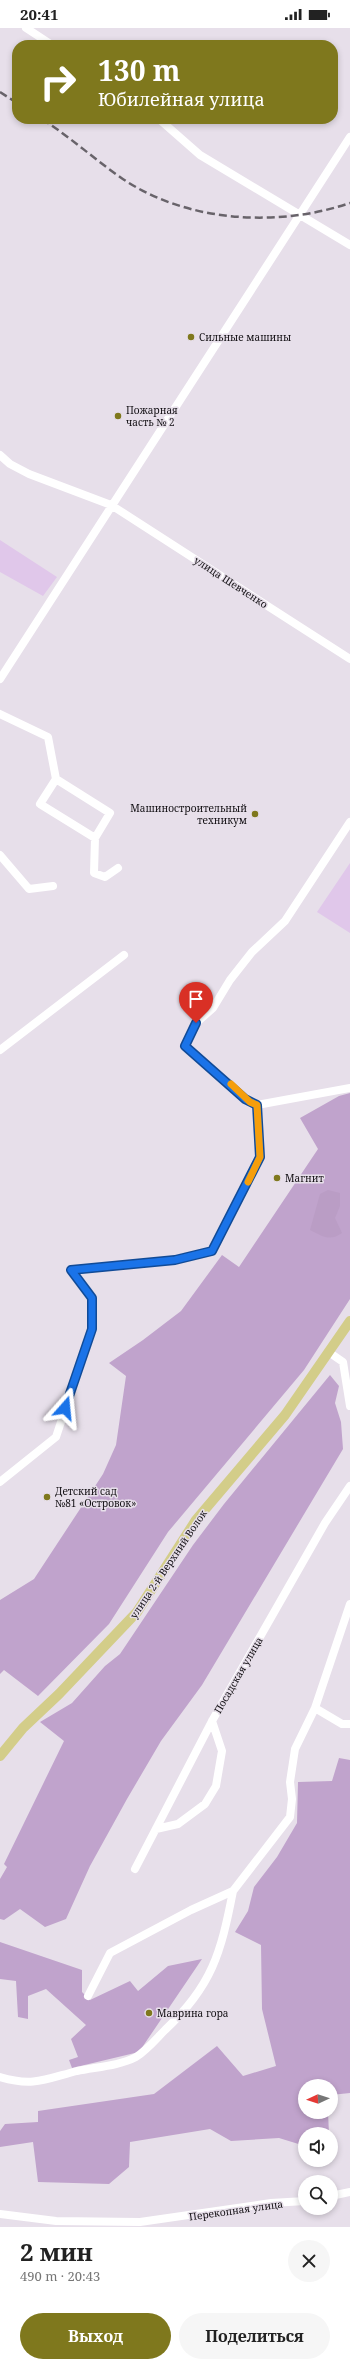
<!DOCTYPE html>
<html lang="ru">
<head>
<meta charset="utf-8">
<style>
	body { margin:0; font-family:"Noto Serif",serif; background:#f6f6f6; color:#222; height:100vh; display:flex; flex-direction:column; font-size:15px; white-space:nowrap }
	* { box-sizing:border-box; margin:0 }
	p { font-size:13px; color:#767676 }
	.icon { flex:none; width:22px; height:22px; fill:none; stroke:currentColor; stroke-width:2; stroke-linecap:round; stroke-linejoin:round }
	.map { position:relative; height:2199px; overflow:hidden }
	.details { display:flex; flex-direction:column; background:#fff; flex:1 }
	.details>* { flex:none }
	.top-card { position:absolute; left:12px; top:12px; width:326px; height:84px; border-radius:16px; box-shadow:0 2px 6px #0003; background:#7f781d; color:#fff; overflow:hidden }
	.needle { width:26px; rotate:267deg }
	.buttons { position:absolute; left:298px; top:2051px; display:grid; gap:8px }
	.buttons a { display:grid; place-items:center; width:40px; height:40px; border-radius:50%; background:#fff; box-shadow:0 2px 6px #0003; font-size:20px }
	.pin { position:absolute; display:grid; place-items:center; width:34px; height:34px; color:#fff; margin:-41px -17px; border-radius:50% 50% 50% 0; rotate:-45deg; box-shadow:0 0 4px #0007 }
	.pin .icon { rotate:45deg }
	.me { position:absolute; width:44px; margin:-22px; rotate:18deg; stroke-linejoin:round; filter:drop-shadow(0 0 3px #0008) }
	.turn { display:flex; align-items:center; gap:14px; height:84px; padding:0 20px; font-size:18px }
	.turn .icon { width:52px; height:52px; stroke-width:2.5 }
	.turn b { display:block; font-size:28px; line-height:34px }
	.round { display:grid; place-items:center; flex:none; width:42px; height:42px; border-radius:21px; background:#f6f6f6 }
	.summary { display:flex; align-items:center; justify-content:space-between; height:68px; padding:0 20px }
	h1 { font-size:24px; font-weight:700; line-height:30px }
	.primary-button { display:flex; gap:8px; margin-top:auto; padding:8px 20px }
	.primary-button a { flex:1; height:46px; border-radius:24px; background:#7f781d; color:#fff; font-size:16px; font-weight:700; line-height:46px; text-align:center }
	.primary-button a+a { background:#f6f6f6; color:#222 }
	.status { display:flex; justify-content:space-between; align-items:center; height:28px; padding:0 20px; background:#fff; direction:ltr }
	.status svg { height:11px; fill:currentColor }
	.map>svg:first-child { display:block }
	.green { fill:#e0c7ea }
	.forest { fill:#c0a3cc }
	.water { fill:#ba9dc5 }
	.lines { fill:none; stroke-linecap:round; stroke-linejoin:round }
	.minor { stroke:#fff; stroke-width:8 }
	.major { stroke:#d3cd89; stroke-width:10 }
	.rail { stroke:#68636a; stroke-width:2.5; stroke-dasharray:8 4; stroke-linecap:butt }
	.route-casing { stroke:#114b97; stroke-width:10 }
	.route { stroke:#1a73e8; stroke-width:7 }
	.slow { stroke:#f59e0b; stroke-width:7 }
	.poi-dot { fill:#7f781d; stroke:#e7dfea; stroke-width:1.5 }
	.labels { text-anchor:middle; stroke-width:3; stroke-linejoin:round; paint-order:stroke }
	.poi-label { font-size:10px; fill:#131014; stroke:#e7dfea; text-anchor:start }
	.street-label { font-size:10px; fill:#131014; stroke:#e7dfea }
</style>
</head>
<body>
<div class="status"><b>20:41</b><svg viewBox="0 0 49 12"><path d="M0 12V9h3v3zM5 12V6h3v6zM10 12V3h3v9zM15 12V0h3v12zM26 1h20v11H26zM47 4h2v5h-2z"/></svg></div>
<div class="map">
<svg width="350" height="2199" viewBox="0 0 350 2199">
	<rect width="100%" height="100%" fill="#e7dfea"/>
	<path class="green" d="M0 512 57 549 43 568 0 544Z
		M350 835V905L317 884Z"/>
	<path class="forest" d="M350 1065V1271L304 1342 168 1504 109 1596 38 1668 4 1642 0 1646V1572L34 1551 103 1446 116 1417 126 1348 109 1335 143 1312 181 1283 222 1227 239 1239 318 1121 300 1090 339 1068Z
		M330 1347 339 1358 335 1375 341 1394 343 1421 202 1657 161 1713 127 1771 90 1838 66 1891 45 1899 20 1881 4 1892 0 1891V1851L7 1839 4 1836 64 1713 40 1694 72 1675 105 1638 120 1626 193 1517 224 1476Z
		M339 1730 350 1732V2065L331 2067V2058H305V2084H328L329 2106H305V2118L279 2110 231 2113 210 2101 130 2114 129 2139 109 2156 38 2154 33 2114 0 2119V2103L5 2096 38 2094V2083L154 2066 217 2018 243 2048 276 2038 262 1981 261 1917 235 1904 248 1883 254 1859 277 1829 297 1795 298 1754 332 1753Z
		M0 1914 82 1942V1964L90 1972 130 1953 138 1963 168 1938 202 1931 139 2024 72 2040 69 2032 78 2029 71 2011 86 1997 46 1961 28 1968V1991L18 1989 16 1953 0 1951Z"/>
	<path class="water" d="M328 1162 340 1165V1178L335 1190 342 1205C330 1214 322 1208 310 1202L320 1166Z"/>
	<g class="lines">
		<path class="minor" d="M26 0 52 17
			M159 91 200 127 350 217
			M0 427 10 436 29 446 111 477 350 631
			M0 651 350 109
			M0 686 48 709 56 751 40 776 95 810 94 845 105 849 118 840
			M56 751 110 785 95 810
			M350 794 285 893 252 924 230 952 213 980 196 995 185 1018 245 1071 257 1077 350 1060
			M0 827 29 861 53 858
			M0 1022 124 927
			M330 1325 343 1334 350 1378
			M0 1454 56 1409 92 1301V1270L71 1242 175 1232 212 1223 260 1129 257 1077
			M315 1680 342 1696H350
			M156 1801 178 1796 205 1776 216 1758 222 1723 212 1693
			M135 1841 212 1693 325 1495 350 1458
			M88 1968 110 1925 191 1882 233 1863 290 1789 292 1771 290 1754 295 1721 315 1680 350 1576
			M0 2049C33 2059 46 2051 77 2043 96 2039 119 2038 136 2029 147 2022 156 2011 165 2002 212 1958 221 1925 233 1863
			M331 2168 350 2164
			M0 2186 56 2193 140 2194 271 2175 305 2173"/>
		<path class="major" d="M0 1728 23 1700 59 1666 137 1584 196 1492 285 1387 350 1293"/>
		<path class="rail" d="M0 64 17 75
			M42 91C70 109 93 130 120 149 184 194 277 200 350 175"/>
	</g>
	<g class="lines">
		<defs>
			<path id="route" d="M65 1380 92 1301V1270L71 1242 175 1232 212 1223 260 1129 257 1077 245 1071 185 1018 196 995"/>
		</defs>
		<use href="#route" class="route-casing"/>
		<use href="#route" class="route"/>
		<path class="slow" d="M231 1056 250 1074 257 1077 260 1129 248 1154"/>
	</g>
	<g class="poi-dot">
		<circle cx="191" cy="309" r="4"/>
		<circle cx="118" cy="388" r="4"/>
		<circle cx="255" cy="786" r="4"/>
		<circle cx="277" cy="1150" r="4"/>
		<circle cx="47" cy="1469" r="4"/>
		<circle cx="149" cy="1985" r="4"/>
	</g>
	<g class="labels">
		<g class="poi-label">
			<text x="199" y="313">Сильные машины</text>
			<text x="126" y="386">Пожарная<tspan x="126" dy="12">часть № 2</tspan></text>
			<text x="247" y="784" text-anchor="end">Машиностроительный<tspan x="247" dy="12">техникум</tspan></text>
			<text x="285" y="1154">Магнит</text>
			<text x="55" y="1467">Детский сад<tspan x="55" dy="12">№81 «Островок»</tspan></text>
			<text x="157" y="1989">Маврина гора</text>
		</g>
		<g class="street-label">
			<text transform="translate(231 554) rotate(33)" y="4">улица Шевченко</text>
			<text transform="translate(168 1536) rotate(-56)" y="4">улица 2-й Верхний Волок</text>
			<text transform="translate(238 1647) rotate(-60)" y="4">Посадская улица</text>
			<text transform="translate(236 2182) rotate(-8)" y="4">Перекопная улица</text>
		</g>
	</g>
</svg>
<div class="buttons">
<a><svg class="needle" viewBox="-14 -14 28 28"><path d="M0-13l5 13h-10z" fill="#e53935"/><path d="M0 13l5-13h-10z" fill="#767676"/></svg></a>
<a><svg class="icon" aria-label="sound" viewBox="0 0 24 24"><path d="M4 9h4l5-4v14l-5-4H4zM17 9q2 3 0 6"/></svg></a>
<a><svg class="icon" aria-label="search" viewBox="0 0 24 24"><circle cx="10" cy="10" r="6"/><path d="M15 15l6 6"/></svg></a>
</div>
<div class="pin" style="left:196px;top:995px;background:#d93025"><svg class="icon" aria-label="arrive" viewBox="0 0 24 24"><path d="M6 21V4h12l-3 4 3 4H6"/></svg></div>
<svg class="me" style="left:65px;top:1380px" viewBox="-20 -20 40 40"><path d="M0-17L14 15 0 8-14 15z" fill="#1a73e8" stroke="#fff" stroke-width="4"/></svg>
<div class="top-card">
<div class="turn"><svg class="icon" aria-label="right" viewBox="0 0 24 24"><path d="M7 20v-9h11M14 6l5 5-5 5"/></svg><div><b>130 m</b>Юбилейная улица</div></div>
</div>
</div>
<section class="details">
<div class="summary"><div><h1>2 мин</h1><p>490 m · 20:43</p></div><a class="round"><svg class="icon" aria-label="close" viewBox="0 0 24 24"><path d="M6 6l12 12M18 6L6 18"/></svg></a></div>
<div class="primary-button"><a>Выход</a><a>Поделиться</a></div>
</section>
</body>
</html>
